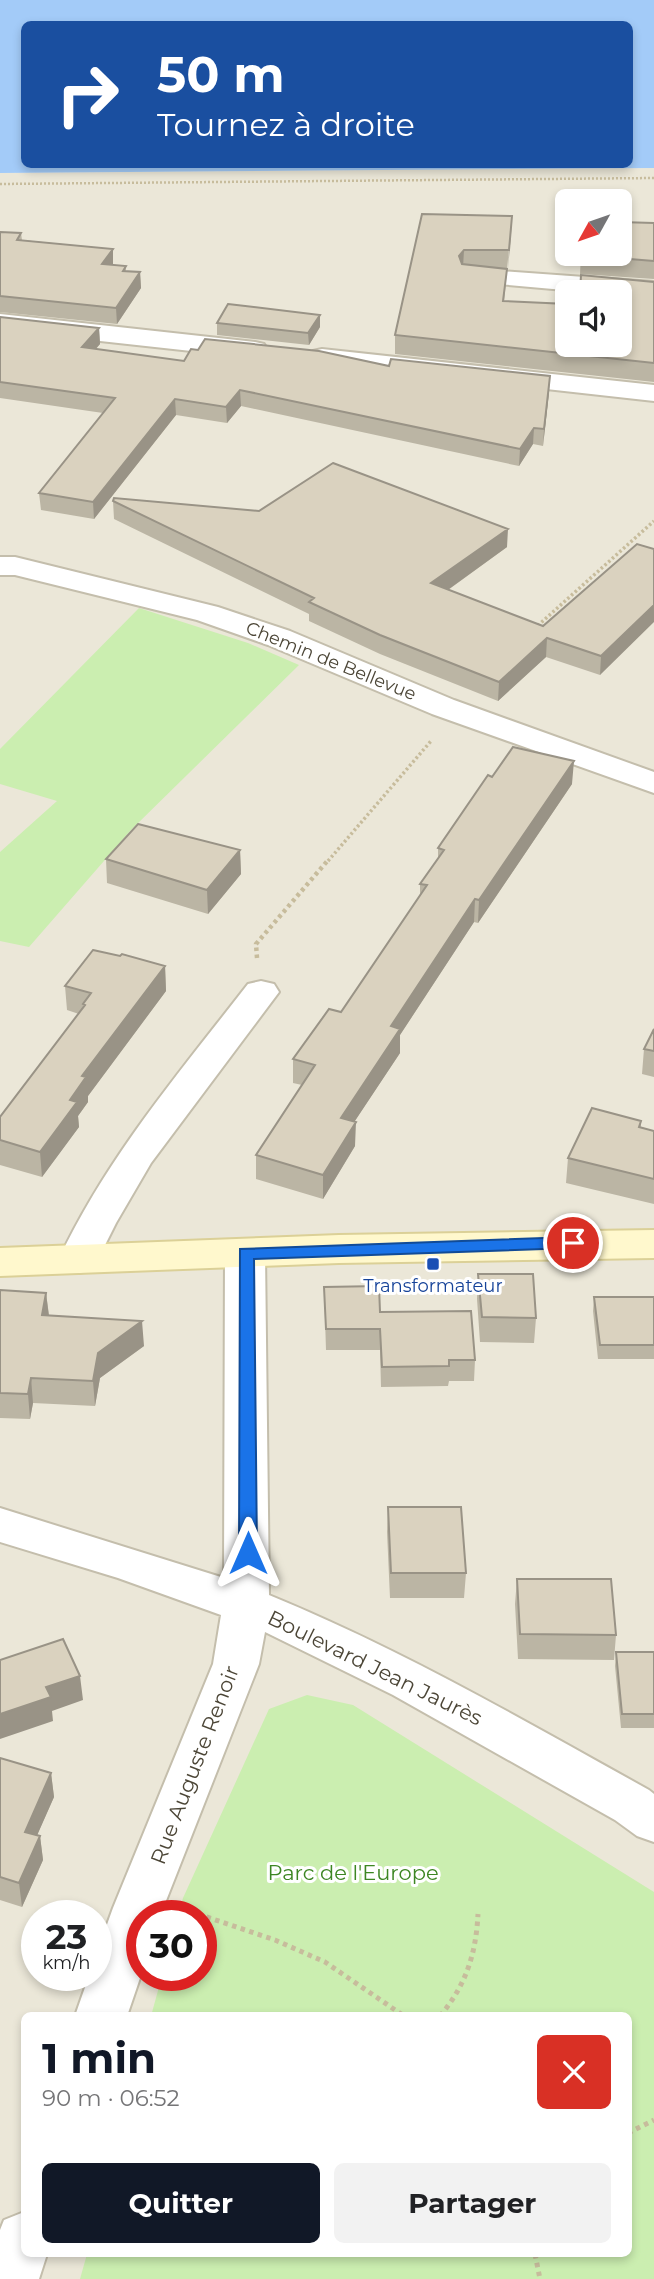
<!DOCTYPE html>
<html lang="fr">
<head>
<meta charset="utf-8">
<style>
	body { margin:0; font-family:Montserrat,sans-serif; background:#f2f2f2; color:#202124; height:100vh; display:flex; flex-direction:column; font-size:26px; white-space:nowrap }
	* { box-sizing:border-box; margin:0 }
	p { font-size:23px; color:#757577 }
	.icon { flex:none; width:38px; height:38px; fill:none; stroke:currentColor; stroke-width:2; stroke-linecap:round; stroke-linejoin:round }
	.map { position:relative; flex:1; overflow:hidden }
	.sheet { position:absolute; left:21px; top:2012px; width:611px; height:245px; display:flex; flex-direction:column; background:#fff; border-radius:10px; box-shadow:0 4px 10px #0003 }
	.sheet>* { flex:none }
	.top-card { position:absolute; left:21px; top:21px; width:612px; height:147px; border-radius:10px; box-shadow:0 4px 10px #0003; background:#1a4fa0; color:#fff; overflow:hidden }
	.needle { width:46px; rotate:230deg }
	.fabs { position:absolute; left:555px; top:189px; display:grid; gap:14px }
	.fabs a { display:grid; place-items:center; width:77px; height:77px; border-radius:10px; background:#fff; box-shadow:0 4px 10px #0003; font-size:35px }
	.speed { position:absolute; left:21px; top:1900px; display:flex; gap:14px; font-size:35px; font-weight:700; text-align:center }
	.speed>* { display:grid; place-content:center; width:91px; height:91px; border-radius:50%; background:#fff; box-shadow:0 4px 10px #0003; line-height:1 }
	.speed small { font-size:18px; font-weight:400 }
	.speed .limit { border:10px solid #d22; background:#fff; color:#111 }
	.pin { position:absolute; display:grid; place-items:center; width:60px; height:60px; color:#fff; margin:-30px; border:4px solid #fff; border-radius:50%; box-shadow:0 2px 7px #0007 }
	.me { position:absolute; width:77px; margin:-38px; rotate:0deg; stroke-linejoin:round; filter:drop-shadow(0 0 5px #0008) }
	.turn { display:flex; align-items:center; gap:24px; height:147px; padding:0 21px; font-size:32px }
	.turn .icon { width:91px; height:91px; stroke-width:2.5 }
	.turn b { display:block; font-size:49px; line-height:60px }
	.round { display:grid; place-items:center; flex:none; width:74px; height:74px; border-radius:10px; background:#f2f2f2 }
	.head { display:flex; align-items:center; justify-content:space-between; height:119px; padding:0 21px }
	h1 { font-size:42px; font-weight:700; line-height:52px; color:#111827 }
	.action { display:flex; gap:14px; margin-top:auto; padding:14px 21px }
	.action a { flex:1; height:80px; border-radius:10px; background:#111827; color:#fff; font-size:28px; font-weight:700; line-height:80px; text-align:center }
	.action a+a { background:#f2f2f2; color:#202124 }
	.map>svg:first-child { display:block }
	.residential { fill:#ebe7d8; fill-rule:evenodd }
	.green { fill:#cbeeb0 }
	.water { fill:#a3cbf8; fill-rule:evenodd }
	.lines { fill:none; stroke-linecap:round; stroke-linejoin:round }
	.street-casing { stroke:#c4beac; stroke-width:4 }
	.secondary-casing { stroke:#dbd097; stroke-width:4 }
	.path-far3 { stroke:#c7bc9c; stroke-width:2.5; stroke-dasharray:2 2; stroke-linecap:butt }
	.path-far2 { stroke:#c7bc9c; stroke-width:3.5; stroke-dasharray:2.5 2.5; stroke-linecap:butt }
	.path-far1 { stroke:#c7bc9c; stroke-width:4.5; stroke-dasharray:3.5 3.5; stroke-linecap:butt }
	.path { stroke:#c7bc9c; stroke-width:5; stroke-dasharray:4.5 4.5; stroke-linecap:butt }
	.street { fill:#fff; fill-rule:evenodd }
	.secondary { fill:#fff8cd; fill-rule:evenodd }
	.wall { fill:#bbb5a4 }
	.shaded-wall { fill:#999386 }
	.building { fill:#dad2bf; stroke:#999386; stroke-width:2 }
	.route { fill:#1a73e8; stroke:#114b97; stroke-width:2 }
	.transit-dot { fill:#1a4fb4; stroke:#fff; stroke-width:2.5 }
	.labels { text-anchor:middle; stroke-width:6; stroke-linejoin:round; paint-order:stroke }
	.street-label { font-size:18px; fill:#4c4637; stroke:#fff }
	.transit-label { font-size:18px; fill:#164399; stroke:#fff }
	.near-street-label { font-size:21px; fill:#4c4637; stroke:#fff }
	.near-park-label { font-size:21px; fill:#3d8623; stroke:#fff }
</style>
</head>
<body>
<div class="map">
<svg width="654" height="2279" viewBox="0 0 654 2279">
	<rect width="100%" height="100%" fill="#f7f4eb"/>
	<path class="residential" d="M654 168V2279H0V173ZM567 201H620V254H567ZM567 292H620V345H567ZM37 1916H96V1976H37ZM142 1916H201V1976H142ZM24 2016H628V2254H24Z"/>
	<path class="green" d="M139 608 248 643 299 665 131 830 29 947 0 941V852L57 801 0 784V749Z
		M307 1695 353 1705 654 1892V2279H80L87 2254H628V2016H151L162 1976H201V1916H178L183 1898 269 1709Z"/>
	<path class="water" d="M0 0H654V168L0 173ZM24 24H630V164H24Z"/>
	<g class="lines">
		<defs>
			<path id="street" d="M473 269 654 282V298L464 281 461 276 464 271Z
				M0 314 255 342 264 344 268 350 264 356 255 358 0 330Z
				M322 349 654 385V401L313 363 309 357 313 351Z
				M0 557H15L218 607 290 631 454 700 654 772V793L432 714 268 645 197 620 15 575H0Z
				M261 981 274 984 279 992 151 1163 116 1223 93 1269 79 1273 65 1269 59 1259C107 1157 179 1073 248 984Z
				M245 1239 259 1243 265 1253 269 1595C401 1649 525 1721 649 1790L654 1794V1842L637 1836 615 1820 393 1695 265 1632 259 1664 160 1916H142V1972L127 2016H75L89 1976H96V1955L113 1908 213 1664 221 1615 118 1578 0 1542V1508L224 1578 225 1253 231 1243Z
				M24 2212V2254H47L39 2279H0V2230L4 2220Z"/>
			<path id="secondary" d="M654 1230V1258L339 1263 0 1276V1248L339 1235Z"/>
		</defs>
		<use href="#street" class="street-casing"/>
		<use href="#secondary" class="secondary-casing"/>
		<path class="path-far3" d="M0 184 654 178"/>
		<path class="path-far2" d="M534 629 654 521
			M328 861 431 741"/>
		<path class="path-far1" d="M257 958 256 944 329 859"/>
		<path class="path" d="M198 1914 275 1940 325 1962 404 2016
			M440 2016C466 1985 476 1954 478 1914
			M628 2133 654 2120
			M535 2254 540 2279"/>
		<use href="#street" class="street"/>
		<use href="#secondary" class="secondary"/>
	</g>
	<path class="wall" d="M422 214 512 216 504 302 567 345 620 292H580L581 275 654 282V382L395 354V335Z
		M654 223V279L580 274 581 254H620Z
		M0 232 21 233 22 240 113 249V265L126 266V271L140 272 141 288 117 324 0 312Z
		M320 315V327L309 345 217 335V323Z
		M0 317 99 328 100 344 96 349 184 361 389 366 549 392 543 446 533 444 519 466 241 406 227 423 176 415 94 519 41 510 39 493 103 413 0 398Z
		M113 501 507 547 448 590 543 626 637 544 600 675 546 657 498 701 380 654 309 621V614L114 519Z
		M492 777 572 784 478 923 474 922 400 1035V1053L354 1122 355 1146 323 1199 256 1179V1155L302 1085 293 1083V1059L341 1012 420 896V884L438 859V848Z
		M240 850 241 874 208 914 107 883 106 859Z
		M165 966 166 991 88 1096V1102L78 1116 79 1127 42 1177 0 1165V1117L79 1014 67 1010 65 986Z
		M654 1029V1077L642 1074 644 1049Z
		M641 1121V1127L654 1131V1204L566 1183 568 1158Z
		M478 1274 536 1318 534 1343 480 1342 477 1299Z
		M324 1287 380 1312 475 1360 474 1381H449L448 1386 381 1387 380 1350H326Z
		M0 1290 46 1293 49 1315 144 1346 100 1378 95 1406 33 1403 30 1419 0 1418Z
		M594 1297H654V1359H598L593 1311Z
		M388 1507 466 1573 464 1598H390L387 1532Z
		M517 1579 616 1635 614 1660 518 1659 515 1604Z
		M616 1652H654V1728H621L615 1666Z
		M0 1758 51 1773 54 1797 37 1835 40 1836 43 1860 22 1907 0 1900Z"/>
	<path class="shaded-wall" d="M512 216 511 234 508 269 509 250Z
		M113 249V264L103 280 102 264Z
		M464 250 463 268 459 256Z
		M140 272 141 288 117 324 116 308Z
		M320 315V327L309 345 308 333Z
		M99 328 100 344 83 363 82 347Z
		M550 376 549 392 543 446 544 429Z
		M240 390 241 406 227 423 226 407Z
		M175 399 176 415 94 519 93 502Z
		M534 428 533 444 519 466 520 449Z
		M508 529 507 547 431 602V583Z
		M654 605V622L600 675 601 656Z
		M547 638 546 657 498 701 499 682Z
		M574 761 572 784 478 923 479 900Z
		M240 850 241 874 208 914 207 890Z
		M475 899 474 922 400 1035V1053L341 1142V1118L391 1026Z
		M165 966 166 991 88 1096V1102L78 1116 79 1127 42 1177 40 1152 70 1100 82 1076Z
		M356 1122 355 1146 323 1199V1175Z
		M46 1293 49 1317 42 1315Z
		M142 1321 144 1346 100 1378 95 1406 93 1381 98 1353Z
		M31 1378 33 1403 30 1419 28 1394Z
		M80 1676 83 1700 52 1711 53 1721 0 1739V1714L46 1687Z
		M51 1773 54 1797 28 1856 25 1832Z
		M40 1836 43 1860 22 1907 19 1883Z"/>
	<path class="building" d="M422 214 512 216 509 250H464L459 256 462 264 507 269 503 301 567 304V345H620V292H580L581 275 654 282V363L395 335Z
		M620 222 654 223V261L581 255V254H620Z
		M0 232 21 233 17 240 113 249 102 264 126 266 123 271 140 272 116 308 0 296Z
		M228 304 320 315 308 333 217 323Z
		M0 317 99 328 82 347 184 361 191 349 198 350 205 339 319 351 389 366 391 359 550 376 544 429 534 428 520 449 240 390 226 407 175 399 93 502 39 493 115 398 0 382Z
		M333 463 508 529 431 583 543 626 637 544 654 549V605L601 656 547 638 499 682 380 635 309 602 314 598 113 501 114 498 259 511Z
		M513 747 574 761 479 900 475 899 391 1026 400 1029 341 1118 356 1122 323 1175 256 1155 315 1065 293 1059 329 1009 341 1012 427 885 420 884 444 850 438 848 488 775 492 777Z
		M138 824 240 850 207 890 106 859Z
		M93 950 120 956 122 954 165 966 82 1076 86 1077 70 1100 77 1102 40 1152 0 1140V1117L85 1005 83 1004 91 993 65 986Z
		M654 1029V1051L644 1049Z
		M592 1108 641 1121 639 1127 654 1131V1179L568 1158Z
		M478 1274H533L536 1318 482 1317Z
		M379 1286 380 1312 471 1311 475 1360H449V1366L382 1367 380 1329H326L324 1287Z
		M0 1290 46 1293 42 1315 142 1321 98 1353 93 1381 31 1378 28 1394 0 1393Z
		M594 1297H654V1345H600Z
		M388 1507H461L466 1573H391Z
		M517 1579H611L616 1635 520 1634Z
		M63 1639 80 1676 46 1687 51 1697 0 1714V1660Z
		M616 1652H654V1714H622Z
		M0 1758 51 1773 25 1832 40 1836 19 1883 0 1877Z"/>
	<path class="route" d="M573 1237 582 1243 573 1248 254 1259 257 1553 248 1560 242 1558 239 1553 240 1249Z"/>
	<rect class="transit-dot" x="426" y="1257" width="14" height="14" rx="3.5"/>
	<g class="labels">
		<g class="street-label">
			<text transform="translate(331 661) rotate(22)" y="6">Chemin de Bellevue</text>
		</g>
		<g class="transit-label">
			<text x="433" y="1292">Transformateur</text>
		</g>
		<g class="near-street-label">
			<text transform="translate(375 1668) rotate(26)" y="7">Boulevard Jean Jaurès</text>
			<text transform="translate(195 1765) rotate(-69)" y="7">Rue Auguste Renoir</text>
		</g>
		<g class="near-park-label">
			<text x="353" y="1880">Parc de l'Europe</text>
		</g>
	</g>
</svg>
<div class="fabs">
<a><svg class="needle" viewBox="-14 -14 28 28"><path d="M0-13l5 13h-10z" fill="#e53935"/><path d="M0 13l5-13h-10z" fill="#757577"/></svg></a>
<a><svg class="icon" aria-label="sound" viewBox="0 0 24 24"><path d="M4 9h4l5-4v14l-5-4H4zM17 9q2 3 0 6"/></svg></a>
</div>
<div class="speed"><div>23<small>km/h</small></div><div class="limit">30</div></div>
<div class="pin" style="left:573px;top:1243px;background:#d93025"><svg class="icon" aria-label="arrive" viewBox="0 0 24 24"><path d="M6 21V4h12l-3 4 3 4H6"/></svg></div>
<svg class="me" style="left:248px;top:1553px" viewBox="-20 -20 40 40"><path d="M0-17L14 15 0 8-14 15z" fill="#1a73e8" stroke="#fff" stroke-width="4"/></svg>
<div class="top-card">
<div class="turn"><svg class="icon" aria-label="right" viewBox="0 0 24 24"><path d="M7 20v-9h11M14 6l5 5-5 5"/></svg><div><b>50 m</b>Tournez à droite</div></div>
</div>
<section class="sheet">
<div class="head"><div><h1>1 min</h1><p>90 m · 06:52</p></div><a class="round" style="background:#d93025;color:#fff"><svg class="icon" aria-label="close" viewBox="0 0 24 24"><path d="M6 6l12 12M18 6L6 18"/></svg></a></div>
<div class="action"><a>Quitter</a><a>Partager</a></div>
</section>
</div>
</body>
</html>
